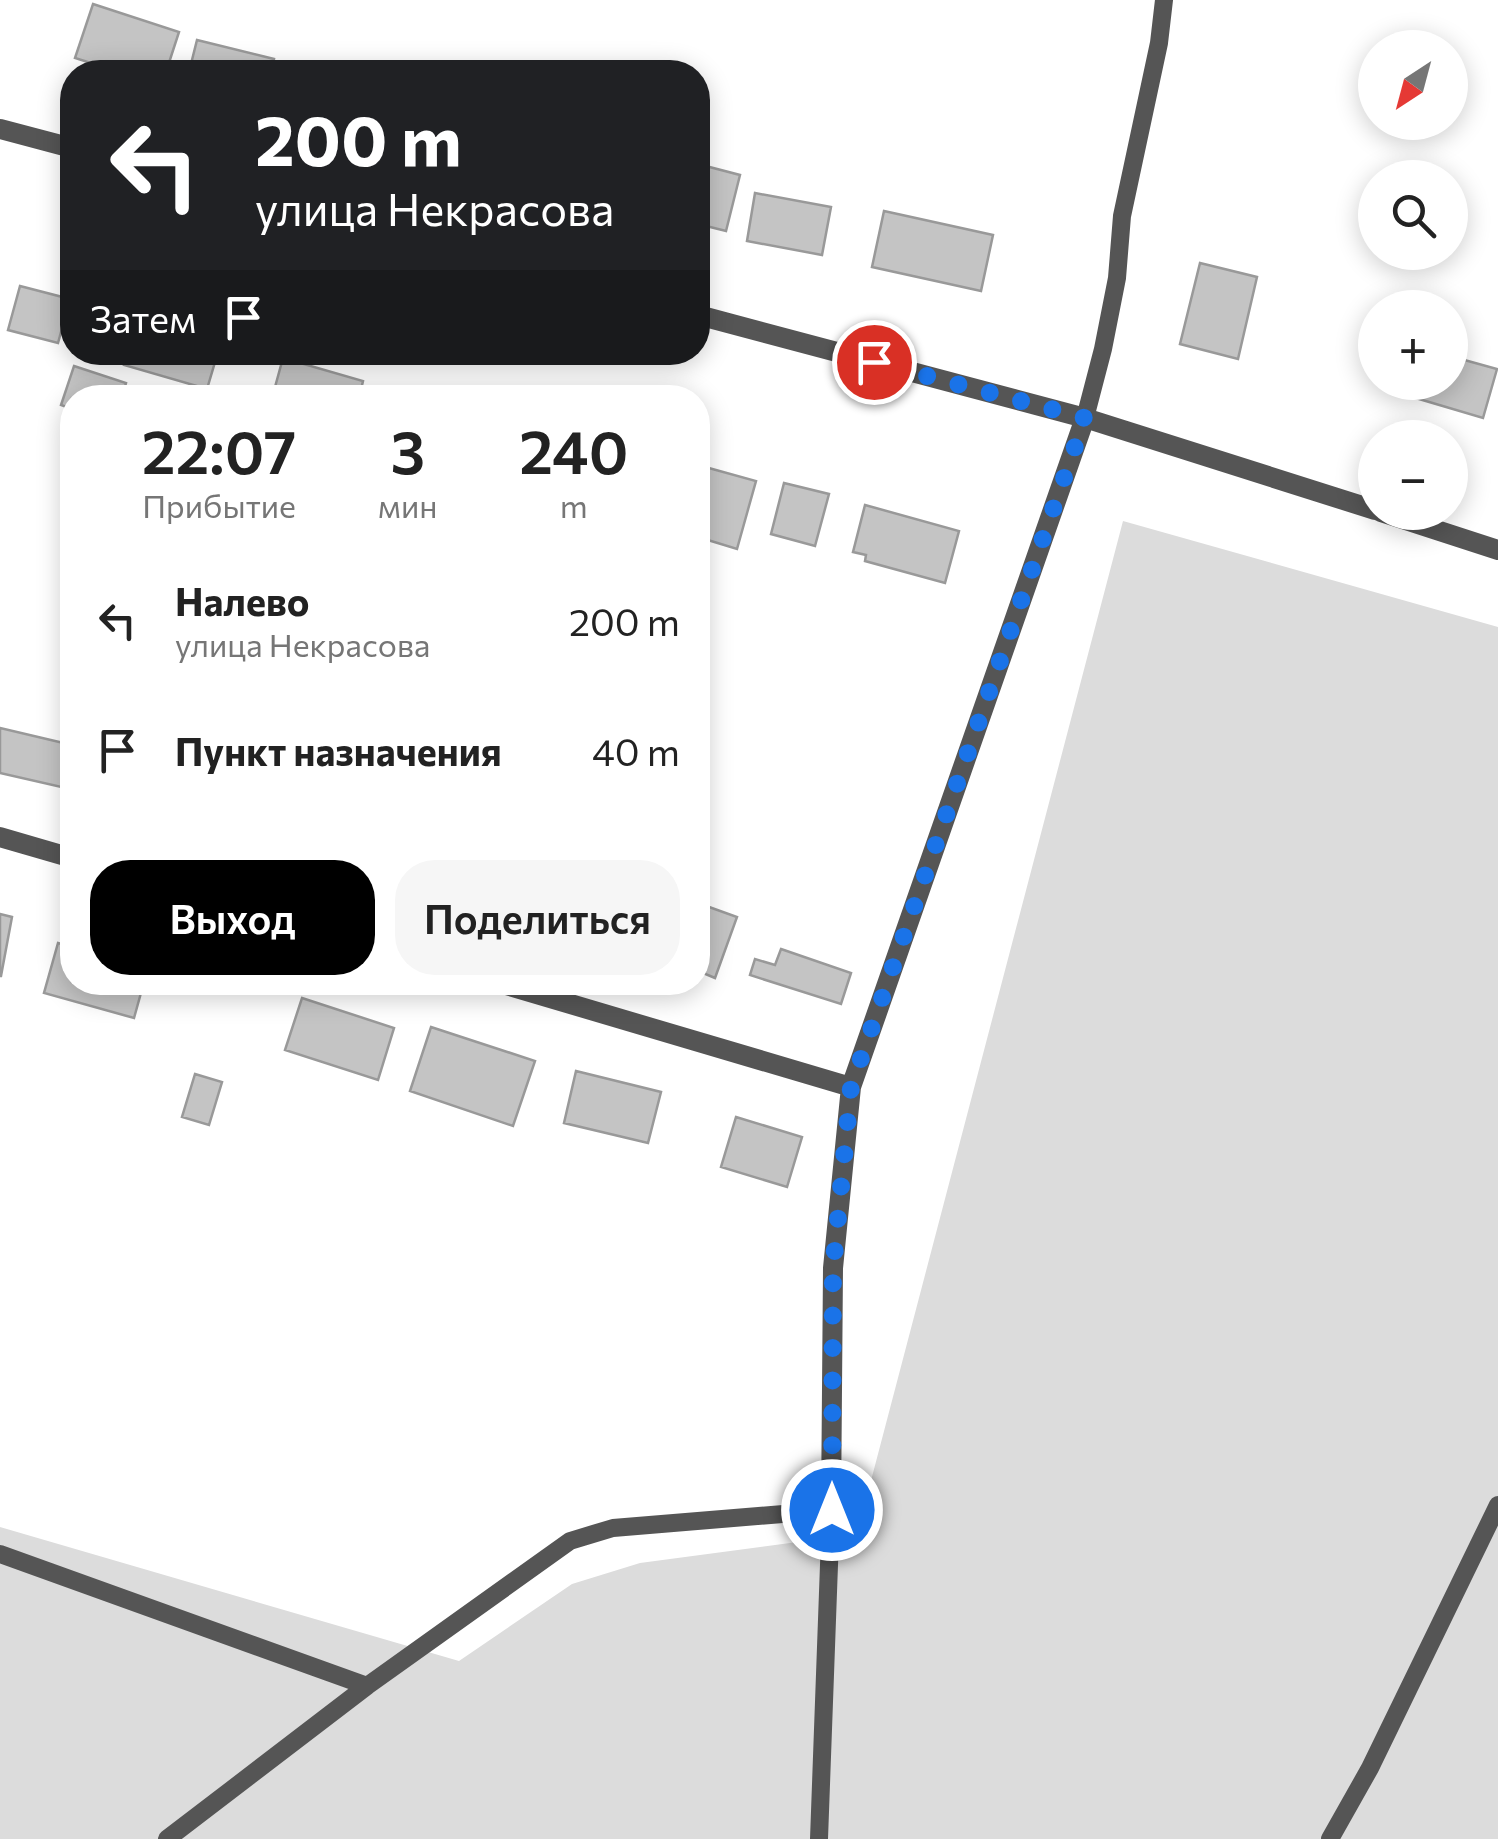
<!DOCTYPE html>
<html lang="ru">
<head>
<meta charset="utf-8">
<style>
	body { margin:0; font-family:Commissioner,sans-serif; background:#f6f6f6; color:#222; height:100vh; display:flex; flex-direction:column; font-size:38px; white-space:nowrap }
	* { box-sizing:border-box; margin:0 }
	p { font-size:32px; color:#767676 }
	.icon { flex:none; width:55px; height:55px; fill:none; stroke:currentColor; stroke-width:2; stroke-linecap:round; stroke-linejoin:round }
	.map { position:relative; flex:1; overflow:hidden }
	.drawer { position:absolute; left:60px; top:385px; width:650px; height:610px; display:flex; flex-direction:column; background:#fff; border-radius:40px; box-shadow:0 5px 25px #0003 }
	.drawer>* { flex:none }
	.guide { position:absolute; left:60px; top:60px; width:650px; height:305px; border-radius:40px; box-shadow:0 5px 25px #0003; background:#202124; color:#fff; overflow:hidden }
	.needle { width:65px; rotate:216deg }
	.buttons { position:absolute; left:1358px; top:30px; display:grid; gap:20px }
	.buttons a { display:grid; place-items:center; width:110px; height:110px; border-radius:50%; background:#fff; box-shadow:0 5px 25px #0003; font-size:50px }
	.pin { position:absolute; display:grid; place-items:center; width:85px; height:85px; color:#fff; margin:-42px; border:5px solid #fff; border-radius:50%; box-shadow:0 2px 10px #0007 }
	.me { position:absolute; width:110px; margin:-55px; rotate:0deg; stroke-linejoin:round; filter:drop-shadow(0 0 8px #0008) }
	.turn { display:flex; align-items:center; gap:35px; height:210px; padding:0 30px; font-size:45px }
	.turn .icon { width:130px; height:130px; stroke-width:2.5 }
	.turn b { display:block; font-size:70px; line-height:85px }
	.then { display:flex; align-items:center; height:95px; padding:0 30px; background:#0003; gap:20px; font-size:38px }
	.eta { display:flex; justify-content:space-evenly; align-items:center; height:170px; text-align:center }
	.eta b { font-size:60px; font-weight:600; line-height:70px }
	.cta { display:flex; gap:20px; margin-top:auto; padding:20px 30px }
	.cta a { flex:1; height:115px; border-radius:40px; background:#000; color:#fff; font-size:40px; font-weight:600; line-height:115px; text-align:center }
	.cta a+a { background:#f6f6f6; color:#222 }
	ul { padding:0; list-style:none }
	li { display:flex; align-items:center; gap:30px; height:130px; padding:0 30px }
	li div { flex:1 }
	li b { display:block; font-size:38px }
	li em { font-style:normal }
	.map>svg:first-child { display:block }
	.green { fill:#dcdcdc }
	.building { fill:#c4c4c4; stroke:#999; stroke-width:2.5 }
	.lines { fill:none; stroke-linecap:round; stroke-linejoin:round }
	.lane { stroke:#555; stroke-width:18 }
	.street { stroke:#555; stroke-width:20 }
	.route { stroke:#1a73e8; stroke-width:18; stroke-dasharray:0 32.4 }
</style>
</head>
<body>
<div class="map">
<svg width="1498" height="1839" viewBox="0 0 1498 1839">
	<rect width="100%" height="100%" fill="#fff"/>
	<path class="green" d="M1123 521 1498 627V1839H0V1527L459 1661 572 1584 640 1563 857 1534Z"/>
	<path class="building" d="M93 4 179 32 166 72H119L75 58Z
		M197 40 274 59 271 72H189Z
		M698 164 740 175 726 231 698 224Z
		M755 193 831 207 822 255 747 241Z
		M884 211 993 235 981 291 872 267Z
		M1200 263 1257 277 1238 359 1180 344Z
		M20 286 70 299 58 343 8 330Z
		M128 352H218L207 389 124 365Z
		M1450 356 1497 369 1483 418 1382 388 1383 382H1450Z
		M283 358 363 381 359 398H272Z
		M74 366 126 383 122 398H72V409L61 405Z
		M698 465 756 481 737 549 698 537Z
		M784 483 829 494 815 546 771 534Z
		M865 505 959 531 945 583 865 561 866 555 853 552Z
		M0 728 72 745 70 789 0 773Z
		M698 903 737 917 715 978 698 971Z
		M0 914 12 917 1 976H0Z
		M58 943 72 947V982H144L134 1018 44 993Z
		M781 949 851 973 841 1004 750 975 755 959 775 965Z
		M302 998 394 1028 378 1080 285 1050Z
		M431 1027 535 1061 513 1126 410 1091Z
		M576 1071 661 1092 648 1143 564 1123Z
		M195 1074 222 1082 209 1125 182 1117Z
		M736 1117 802 1137 787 1187 721 1167Z"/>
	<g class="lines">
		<path class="lane" d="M1085 418 1103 349 1117 278 1122 216 1159 43 1164 0
			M0 1554 367 1686 570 1541 613 1528 831 1510 819 1839
			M167 1839 367 1686
			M1330 1839 1370 1768 1498 1505"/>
		<path class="street" d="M0 129 72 148
			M698 315 1085 418 1375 510
			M1381 512 1498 550
			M0 837 72 858
			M496 982 851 1087
			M831 1510 833 1268 851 1087 1085 418"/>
	</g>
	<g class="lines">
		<path class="route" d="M832 1510 833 1268 851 1087 1085 418 874 362"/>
	</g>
</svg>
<div class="buttons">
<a><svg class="needle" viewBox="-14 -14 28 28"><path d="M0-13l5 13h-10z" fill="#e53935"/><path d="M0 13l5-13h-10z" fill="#767676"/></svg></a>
<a><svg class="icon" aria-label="search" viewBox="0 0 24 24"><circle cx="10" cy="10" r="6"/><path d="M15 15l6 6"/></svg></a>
<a>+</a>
<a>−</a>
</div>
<div class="pin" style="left:874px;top:362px;background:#d93025"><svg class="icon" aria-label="arrive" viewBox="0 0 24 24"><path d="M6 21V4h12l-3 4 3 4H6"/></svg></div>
<svg class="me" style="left:832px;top:1510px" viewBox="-20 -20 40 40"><circle r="17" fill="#1a73e8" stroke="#fff" stroke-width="3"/><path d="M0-11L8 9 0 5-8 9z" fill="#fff"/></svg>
<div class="guide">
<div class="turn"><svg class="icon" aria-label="left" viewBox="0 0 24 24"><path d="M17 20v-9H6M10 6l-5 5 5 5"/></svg><div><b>200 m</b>улица Некрасова</div></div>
<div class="then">Затем<svg class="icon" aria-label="arrive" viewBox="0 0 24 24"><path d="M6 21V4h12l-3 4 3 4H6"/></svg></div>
</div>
<section class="drawer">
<div class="eta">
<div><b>22:07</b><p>Прибытие</p></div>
<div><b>3</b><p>мин</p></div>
<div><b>240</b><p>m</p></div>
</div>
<ul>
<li><svg class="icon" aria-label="left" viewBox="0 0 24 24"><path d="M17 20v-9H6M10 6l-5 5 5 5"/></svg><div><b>Налево</b><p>улица Некрасова</p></div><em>200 m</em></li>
<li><svg class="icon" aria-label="arrive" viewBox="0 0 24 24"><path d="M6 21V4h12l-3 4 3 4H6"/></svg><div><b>Пункт назначения</b></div><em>40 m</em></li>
</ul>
<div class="cta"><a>Выход</a><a>Поделиться</a></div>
</section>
</div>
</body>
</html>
